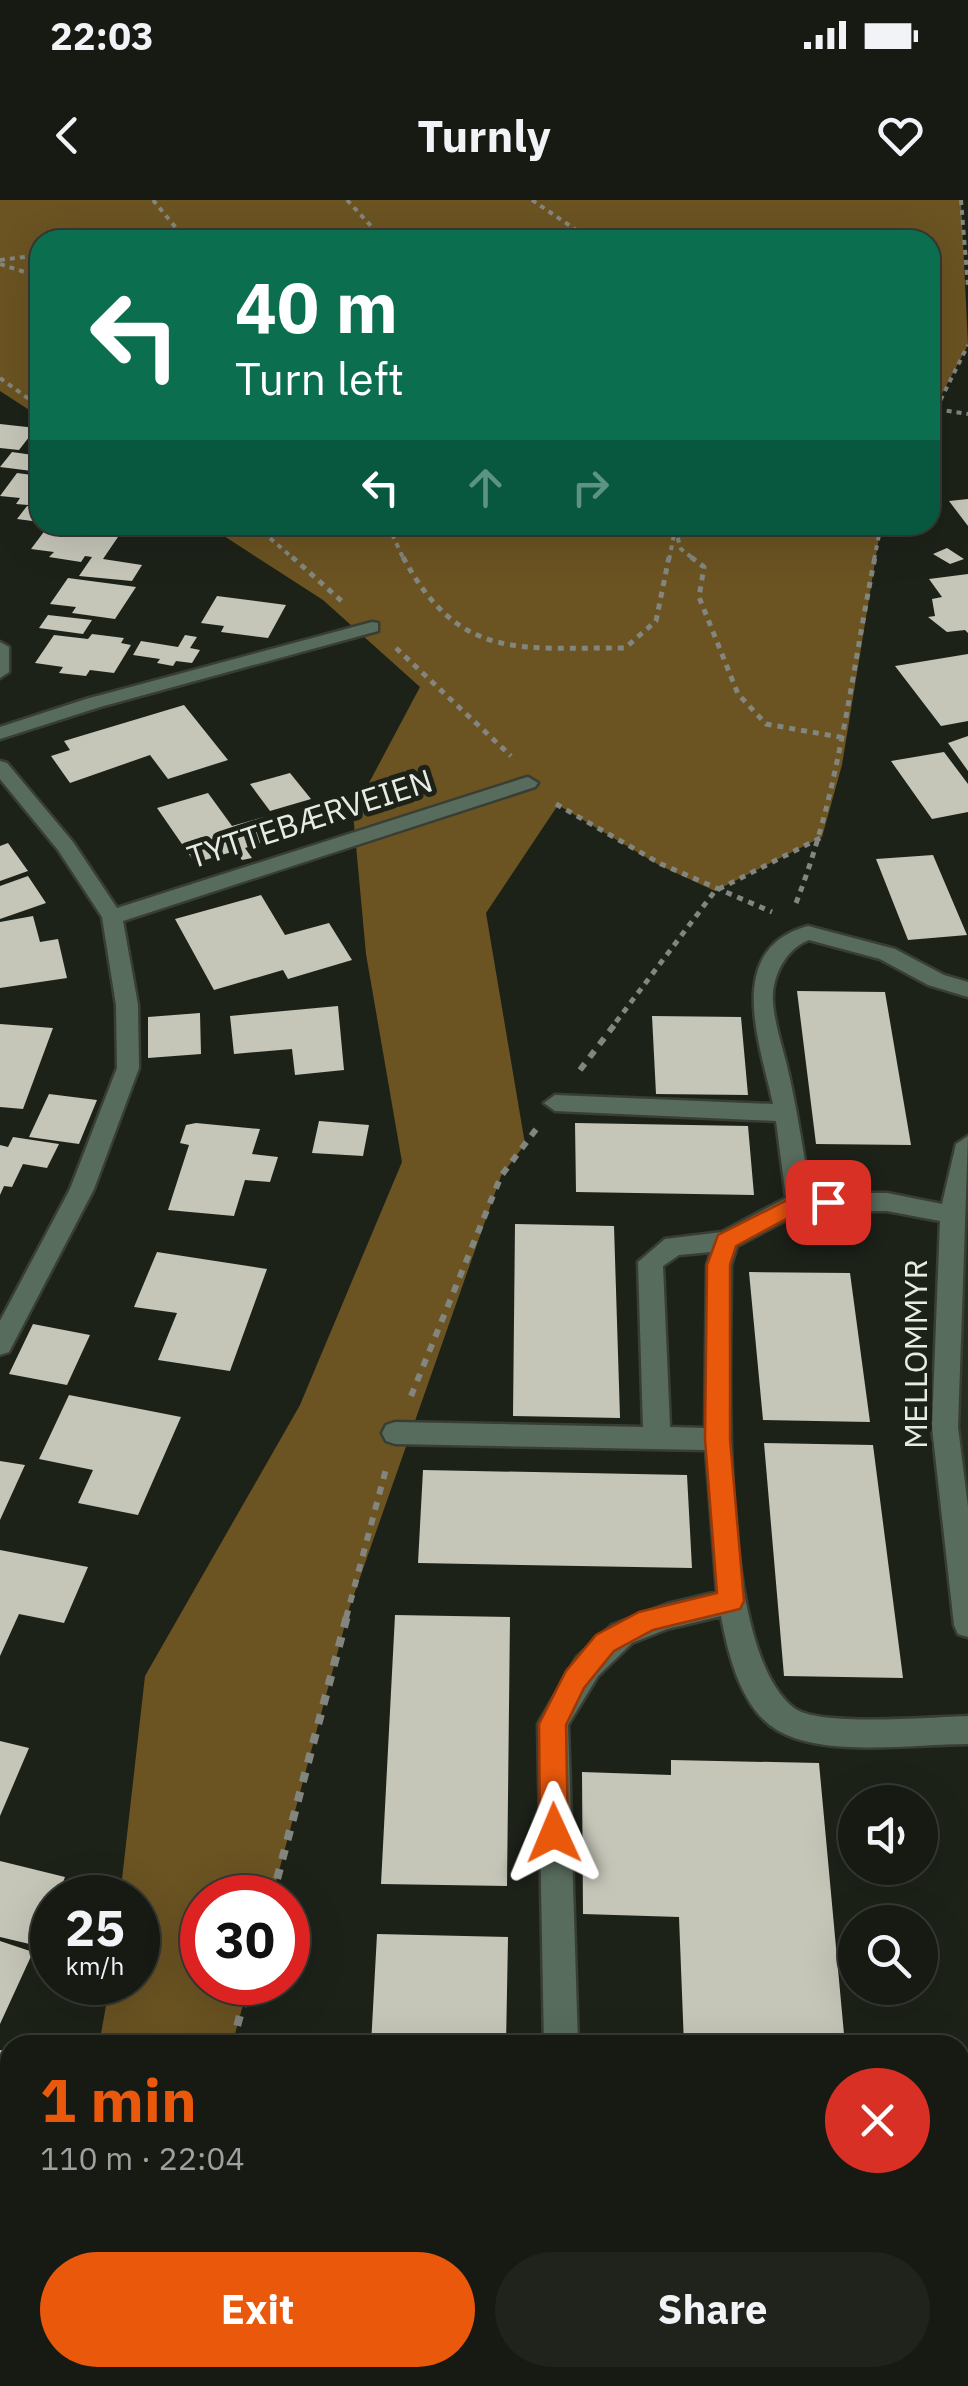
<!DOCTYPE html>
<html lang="en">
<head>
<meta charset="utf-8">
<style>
	body { margin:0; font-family:"IBM Plex Sans",sans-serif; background:#1f231c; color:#f1f3f6; height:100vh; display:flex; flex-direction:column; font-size:38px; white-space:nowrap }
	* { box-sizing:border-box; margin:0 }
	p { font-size:32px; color:#9ea1a0 }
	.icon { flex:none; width:55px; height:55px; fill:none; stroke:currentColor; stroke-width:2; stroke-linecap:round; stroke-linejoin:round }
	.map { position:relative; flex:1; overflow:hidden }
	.side { position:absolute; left:0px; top:1835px; width:970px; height:352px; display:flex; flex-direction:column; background:#161a13; border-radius:30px 30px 0 0; box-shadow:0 10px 40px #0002,0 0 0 2px #353833 }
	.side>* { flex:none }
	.top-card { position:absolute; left:30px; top:30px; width:910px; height:305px; border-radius:30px; box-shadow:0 10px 40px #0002,0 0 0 2px #353833; background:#0b6e4f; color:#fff; overflow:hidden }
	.buttons { position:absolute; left:838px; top:1585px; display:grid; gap:20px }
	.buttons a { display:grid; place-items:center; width:100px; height:100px; border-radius:50%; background:#161a13; box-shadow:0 10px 40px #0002,0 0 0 2px #353833; font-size:50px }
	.speed { position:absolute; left:30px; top:1675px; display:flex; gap:20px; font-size:50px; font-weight:700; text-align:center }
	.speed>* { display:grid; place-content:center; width:130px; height:130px; border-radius:50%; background:#161a13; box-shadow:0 10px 40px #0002,0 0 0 2px #353833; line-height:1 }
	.speed small { font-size:25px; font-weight:400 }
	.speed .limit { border:15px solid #d22; background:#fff; color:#111 }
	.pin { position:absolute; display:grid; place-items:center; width:85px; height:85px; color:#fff; margin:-42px; border-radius:20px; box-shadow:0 5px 15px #0006 }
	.me { position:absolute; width:110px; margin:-55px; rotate:359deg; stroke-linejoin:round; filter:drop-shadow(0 0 8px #0008) }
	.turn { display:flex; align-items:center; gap:35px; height:210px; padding:0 40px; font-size:45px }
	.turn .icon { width:130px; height:130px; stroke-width:2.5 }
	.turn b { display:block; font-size:70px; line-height:85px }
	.lanes { display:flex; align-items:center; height:95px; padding:0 40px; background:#0003; justify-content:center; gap:50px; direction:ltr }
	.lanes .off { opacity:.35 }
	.round { display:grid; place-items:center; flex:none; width:105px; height:105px; border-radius:52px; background:#1f231c }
	.head { display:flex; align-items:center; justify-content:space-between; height:170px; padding:0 40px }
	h1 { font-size:60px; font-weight:700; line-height:75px; color:#ea580c }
	.action { display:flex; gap:20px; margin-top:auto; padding:20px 40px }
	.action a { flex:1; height:115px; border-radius:60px; background:#ea580c; color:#fff; font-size:40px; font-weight:700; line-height:115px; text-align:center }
	.action a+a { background:#1f231c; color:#f1f3f6 }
	.status { display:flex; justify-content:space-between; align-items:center; height:70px; padding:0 50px; background:#161a13; direction:ltr }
	.status svg { height:28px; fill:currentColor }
	header { display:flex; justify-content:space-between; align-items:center; height:130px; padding:0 40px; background:#161a13; font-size:45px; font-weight:700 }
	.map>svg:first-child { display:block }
	.built { fill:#262d1f }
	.forest { fill:#6b5322 }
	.building { fill:#c5c5b8 }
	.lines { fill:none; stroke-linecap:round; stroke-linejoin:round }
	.minor-casing { stroke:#393e35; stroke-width:5 }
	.path-far3 { stroke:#82867e; stroke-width:4; stroke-dasharray:5 5; stroke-linecap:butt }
	.path-far2 { stroke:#82867e; stroke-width:5; stroke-dasharray:6 6; stroke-linecap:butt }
	.path-far1 { stroke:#82867e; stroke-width:6; stroke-dasharray:8 8; stroke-linecap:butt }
	.path { stroke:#82867e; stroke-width:8; stroke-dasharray:10 10; stroke-linecap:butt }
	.minor { fill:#586c5d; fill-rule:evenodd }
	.route { fill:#ea580c; stroke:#983908; stroke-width:2.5 }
	.labels { text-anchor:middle; stroke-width:10; stroke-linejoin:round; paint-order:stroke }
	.street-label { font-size:32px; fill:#e7ebe4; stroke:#1d2219 }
</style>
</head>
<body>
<div class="status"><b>22:03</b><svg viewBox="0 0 49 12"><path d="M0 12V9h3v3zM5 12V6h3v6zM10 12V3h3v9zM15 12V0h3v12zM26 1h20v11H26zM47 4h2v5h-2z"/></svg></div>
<header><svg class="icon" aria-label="back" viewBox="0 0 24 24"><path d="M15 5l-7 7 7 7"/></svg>Turnly<svg class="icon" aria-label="heart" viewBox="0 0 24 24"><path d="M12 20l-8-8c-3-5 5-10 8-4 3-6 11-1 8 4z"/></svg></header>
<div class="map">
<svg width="968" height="2186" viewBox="0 0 968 2186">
	<rect width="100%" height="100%" fill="#1d2219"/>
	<path class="built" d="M968 944V1396L945 1227 952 1015Z"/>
	<path class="forest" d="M0 0H961L968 145 930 216V40H40V217L0 191Z
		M207 325H881L842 565 822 637 715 691 659 665 558 605 486 713 525 944 501 976 350 1406 272 1697 202 1698V1782L249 1783 232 1845H99L110 1783 138 1782V1698L120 1697 145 1476 300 1205 402 962 366 754 353 613 420 487 323 400Z"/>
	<path class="building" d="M0 224 36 228 19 250 0 248Z
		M12 252 40 256V272L0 267Z
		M17 273 40 276V306L16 304 20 298 0 296Z
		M968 299V326L949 301Z
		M27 306 40 308V322L17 319Z
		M49 325 120 334 103 359 142 365 132 381 79 376 92 357 85 356 81 362 49 357 54 352 31 349Z
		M947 348 964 359 950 364 933 354Z
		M968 374V433L965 430 947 432 928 417 935 416 932 399 942 397 929 379Z
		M68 378 136 387 115 419 72 413 76 407 50 404Z
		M217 396 286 405 268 438 221 432 224 426 201 423Z
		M48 415 92 420 83 434 39 428Z
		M92 434 124 438 121 443 131 445 114 473 90 470 86 476 59 473 63 467 35 463 54 435 88 439Z
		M185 435 197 437 190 448 200 450 192 463 176 461 173 466 157 463 160 459 133 455 141 441 178 447Z
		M968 454V521L941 526 895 466Z
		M184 505 228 560 168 579 150 555 70 583 51 556 70 550 64 541Z
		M968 536V571L948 543Z
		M944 552 968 584V612L932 619 891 561Z
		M290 573 311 599 270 611 250 584Z
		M208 593 232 626 264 617 279 637 245 648 252 658 242 660 235 651 195 663 157 608Z
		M8 643 28 671 0 681V646Z
		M933 655 967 735 908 740 876 659Z
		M28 676 46 703 0 719V686Z
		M261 695 285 735 329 723 352 760 288 779 283 770 214 790 175 719Z
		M33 716 40 742 58 739 67 778 0 788V722Z
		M797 791 885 792 911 945 816 944Z
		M338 806 344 870 295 875 292 849 234 854 230 816Z
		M200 813 201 854 148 858V817Z
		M652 816 741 817 748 895 656 894Z
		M0 824 53 828 23 909 0 907Z
		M49 894 97 900 79 944 29 937Z
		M319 921 369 925 363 956 312 953Z
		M196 923 260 929 252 954 278 957 270 982 245 980 234 1016 168 1010 189 945 180 943 186 925Z
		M575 923 748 926 754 995 576 992Z
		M13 937 59 944 47 968 23 964 12 987 4 986 0 995V945L8 947Z
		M515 1024 614 1026 620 1218 513 1216Z
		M157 1052 267 1069 230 1171 158 1160 177 1113 134 1107Z
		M749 1072 850 1073 870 1222 763 1220Z
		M33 1124 90 1135 67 1185 9 1174Z
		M69 1195 181 1217 138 1315 78 1303 93 1270 39 1259Z
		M764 1243 873 1245 903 1478 784 1476Z
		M0 1261 25 1265 0 1320Z
		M423 1270 687 1275 692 1368 418 1363Z
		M0 1350 88 1367 64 1423 19 1414 0 1456Z
		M395 1415 510 1417 507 1686 381 1684Z
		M0 1541 29 1548 0 1616Z
		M671 1560 819 1563 845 1845H684L679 1717 583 1714 582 1572 671 1575Z
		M0 1661 65 1677 57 1698H52V1708L38 1746 0 1737Z
		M377 1734 508 1737 506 1845H371Z
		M0 1741 33 1752 0 1824Z
		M0 1850 10 1852V1975L1 2005Z"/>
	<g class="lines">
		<defs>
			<path id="minor" d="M372 422 378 423V431L100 507 0 539V527L86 499Z
				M0 442 9 447V472L0 478Z
				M0 561 7 563 73 642 117 708 521 579 528 577 538 583 535 587 123 721 138 805 139 868 94 989 9 1152 0 1155V1121L70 989 117 868 116 805 102 717 58 650 0 579Z
				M808 726 895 749 944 775 968 782V797L928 785 880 759 809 740C785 749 771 778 773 803 775 828 785 854 790 879 798 916 804 955 810 993H887L942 1004 956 944 968 936 958 1227 968 1307V1437L958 1434 954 1425 932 1227 940 1021 887 1011H803L737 1046 731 1065C731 1160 717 1449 794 1508 818 1527 934 1517 968 1516V1544C915 1544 824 1558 777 1530 741 1509 728 1454 721 1416L667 1429 632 1443 598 1476 568 1525 578 1845H544L538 1524 577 1457 612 1425 667 1404 717 1392 706 1250 395 1244 386 1241 382 1233 386 1225 395 1222 643 1227 638 1062 665 1039 722 1032 786 998 776 921 555 911 544 903 555 895 773 904C760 843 723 749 808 726ZM711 1052 707 1065 705 1228 670 1227 663 1066 679 1055Z
				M960 1944H968V1978H960Z"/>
		</defs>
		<use href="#minor" class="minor-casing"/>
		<path class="path-far3" d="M153 0 186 40
			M347 0 384 40
			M532 0 591 40
			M961 0 968 87
			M0 60 40 55
			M0 64 40 77
			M0 178 40 207
			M936 209 968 145
			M930 216 936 209 968 214
			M255 325 295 360
			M388 325 404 360
			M665 325 675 329 681 349 695 360
			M669 360 675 329
			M874 360 881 325"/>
		<path class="path-far2" d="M292 357 345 404
			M403 357C460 463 522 447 625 448L656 421 669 357
			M691 357 704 367 699 397 738 494 766 524 845 538
			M396 448 511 556
			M556 604 661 664 772 712
			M796 703C840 591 851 475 875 357
			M616 822 715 691 822 637"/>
		<path class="path-far1" d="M580 870 618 820
			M411 1196 501 976 537 928
			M346 1418 386 1269"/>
		<path class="path" d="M272 1698 347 1416
			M232 1845 249 1782
			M352 2178 359 2186
			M546 2178V2186
			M0 2181 39 2186"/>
		<use href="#minor" class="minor"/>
	</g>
	<path class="route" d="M799 994H828L839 1002 828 1010H803L736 1046 730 1065V1239L744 1401 740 1409 653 1430 614 1451 584 1488 566 1525 568 1633 564 1642 554 1646 544 1642 540 1633 539 1524 566 1471 596 1435 639 1412 717 1393 705 1239 707 1065 718 1035Z"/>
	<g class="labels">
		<g class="street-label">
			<text transform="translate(310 619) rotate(-18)" y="11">TYTTEBÆRVEIEN</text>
			<text transform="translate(916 1154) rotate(-90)" y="11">MELLOMMYR</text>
		</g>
	</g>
</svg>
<div class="buttons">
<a><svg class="icon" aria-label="sound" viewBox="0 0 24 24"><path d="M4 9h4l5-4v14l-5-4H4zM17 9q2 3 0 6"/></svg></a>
<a><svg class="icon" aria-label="search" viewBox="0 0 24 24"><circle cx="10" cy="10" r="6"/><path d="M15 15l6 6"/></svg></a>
</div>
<div class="speed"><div>25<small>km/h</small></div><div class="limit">30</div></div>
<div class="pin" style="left:828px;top:1002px;background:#d93025"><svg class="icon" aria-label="arrive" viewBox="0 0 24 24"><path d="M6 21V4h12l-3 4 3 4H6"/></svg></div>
<svg class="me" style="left:554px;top:1633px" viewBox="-20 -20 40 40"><path d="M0-17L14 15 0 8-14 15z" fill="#ea580c" stroke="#fff" stroke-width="4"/></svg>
<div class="top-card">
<div class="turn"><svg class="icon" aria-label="left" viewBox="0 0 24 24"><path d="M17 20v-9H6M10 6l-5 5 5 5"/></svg><div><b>40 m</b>Turn left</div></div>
<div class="lanes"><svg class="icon" aria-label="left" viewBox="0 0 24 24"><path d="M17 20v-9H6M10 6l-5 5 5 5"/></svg><svg class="icon off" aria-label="ahead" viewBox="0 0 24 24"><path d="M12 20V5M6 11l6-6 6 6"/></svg><svg class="icon off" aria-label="right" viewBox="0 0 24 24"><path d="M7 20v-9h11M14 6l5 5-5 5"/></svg></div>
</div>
<section class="side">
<div class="head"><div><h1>1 min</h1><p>110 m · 22:04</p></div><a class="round" style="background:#d93025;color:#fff"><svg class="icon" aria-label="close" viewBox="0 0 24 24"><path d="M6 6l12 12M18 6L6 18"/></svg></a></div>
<div class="action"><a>Exit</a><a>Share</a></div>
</section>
</div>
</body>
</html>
